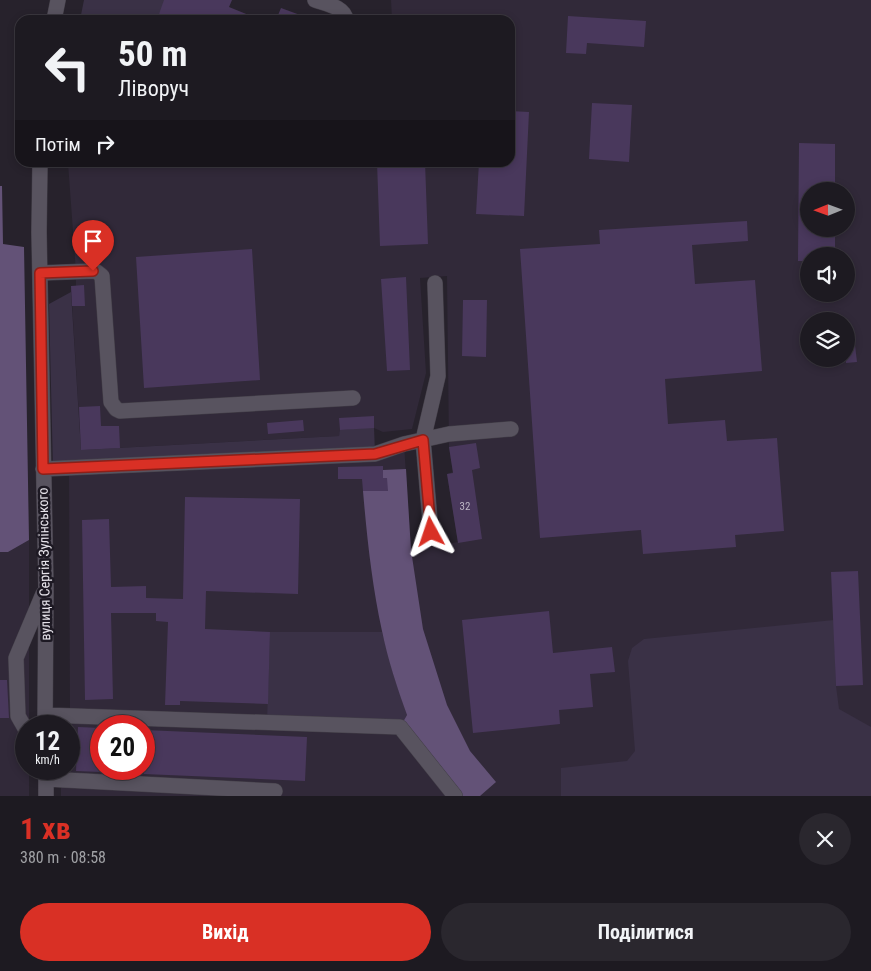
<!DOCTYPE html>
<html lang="uk">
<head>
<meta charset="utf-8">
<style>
	body { margin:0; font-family:"Roboto Condensed",sans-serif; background:#2a272e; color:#f1f3f6; height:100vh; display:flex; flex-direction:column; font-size:19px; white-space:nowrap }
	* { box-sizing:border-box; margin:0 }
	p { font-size:16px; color:#a0a1a5 }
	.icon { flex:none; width:28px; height:28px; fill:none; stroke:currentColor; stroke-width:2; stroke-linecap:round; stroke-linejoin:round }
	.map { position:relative; height:796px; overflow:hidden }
	.sheet { display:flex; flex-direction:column; background:#1d1a21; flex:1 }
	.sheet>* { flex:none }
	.guide { position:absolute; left:15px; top:15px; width:500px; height:152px; border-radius:15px; box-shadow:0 2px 8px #0003,0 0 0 1px #3b383f; background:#1d1a21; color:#f1f3f6; overflow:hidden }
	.needle { width:32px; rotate:269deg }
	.tools { position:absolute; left:800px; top:182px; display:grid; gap:10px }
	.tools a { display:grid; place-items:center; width:55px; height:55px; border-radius:50%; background:#1d1a21; box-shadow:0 2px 8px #0003,0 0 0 1px #3b383f; font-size:25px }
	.speed { position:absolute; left:15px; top:715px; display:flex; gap:10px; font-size:25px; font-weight:700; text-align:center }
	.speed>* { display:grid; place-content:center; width:65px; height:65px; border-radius:50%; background:#1d1a21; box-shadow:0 2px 8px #0003,0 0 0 1px #3b383f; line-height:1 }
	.speed small { font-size:12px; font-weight:400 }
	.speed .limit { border:8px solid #d22; background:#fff; color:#111 }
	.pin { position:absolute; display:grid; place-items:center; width:42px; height:42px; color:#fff; margin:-51px -21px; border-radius:50% 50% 50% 0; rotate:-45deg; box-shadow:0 0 5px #0007 }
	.pin .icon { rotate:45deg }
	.me { position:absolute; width:55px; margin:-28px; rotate:355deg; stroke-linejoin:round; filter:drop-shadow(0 0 4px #0008) }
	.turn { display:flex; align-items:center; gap:18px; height:105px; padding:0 20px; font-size:22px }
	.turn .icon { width:65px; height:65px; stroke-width:2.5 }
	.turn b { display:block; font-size:35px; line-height:42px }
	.then { display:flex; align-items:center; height:48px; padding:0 20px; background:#0003; gap:10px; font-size:19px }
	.round { display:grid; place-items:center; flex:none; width:52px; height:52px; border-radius:26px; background:#2a272e }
	.headline { display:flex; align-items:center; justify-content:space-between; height:85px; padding:0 20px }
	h1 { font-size:30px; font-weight:700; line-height:38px; color:#d93025 }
	.button { display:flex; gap:10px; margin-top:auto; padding:10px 20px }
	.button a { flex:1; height:58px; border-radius:30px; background:#d93025; color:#fff; font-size:20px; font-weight:700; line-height:58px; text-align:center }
	.button a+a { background:#2a272e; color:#f1f3f6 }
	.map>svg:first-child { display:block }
	.built { fill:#312939; fill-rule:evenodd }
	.green { fill:#3a3146 }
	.forest { fill:#635277 }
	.building { fill:#49385c }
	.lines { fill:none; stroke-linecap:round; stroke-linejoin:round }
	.minor-casing { stroke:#433f48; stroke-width:16 }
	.minor { stroke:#58535f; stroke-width:15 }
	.route-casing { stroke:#8d1f18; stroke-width:12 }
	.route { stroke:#d93025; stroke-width:9 }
	.labels { text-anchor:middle; stroke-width:5; stroke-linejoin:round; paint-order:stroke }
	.number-label { font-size:11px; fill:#beb8c6 }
	.street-label { font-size:14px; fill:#e5e2e9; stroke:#1d1923 }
</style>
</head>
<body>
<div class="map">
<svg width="871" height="796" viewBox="0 0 871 796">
	<rect width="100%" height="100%" fill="#27222c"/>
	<path class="built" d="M391 0H871V796H61V769H69V726H63L70 716 69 468 404 444 411 550 458 542 447 474 453 472 449 447 447 276 420 278 426 373 412 429 383 432 374 428 341 430 339 436 81 450 71 286H76V272L68 163 510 162V20H392ZM809 191H846V229H809ZM809 256H846V294H809ZM809 321H846V359H809ZM101 726H144V769H101Z
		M29 540V726H26V769H29V796H0V552H8Z"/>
	<path class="green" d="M84 0H172L159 14 166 16 165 20H80Z
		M71 292 81 450 339 436 340 430 374 427 375 454 53 469 49 304Z
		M834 620 836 686 839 709 871 727V796H561V768L627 761 635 751 628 661 632 648 644 639Z
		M270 632H382L394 676 407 715 400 727 267 722Z"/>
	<path class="forest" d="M0 186H2L3 244 24 247 29 540 8 552H0Z
		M406 469 411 550 423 629 447 705 470 751 496 782 480 796H455L400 727 407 715C397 687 388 660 382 631 372 585 367 538 363 491H387V478H383V470Z"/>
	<path class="building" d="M164 0H232L229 7 261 20H165L166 16 159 14Z
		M281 8 311 19V20H276Z
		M568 16 646 21 644 47 587 43 586 54 566 53Z
		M592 103 632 105 629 162 589 159Z
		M510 111 529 112 524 216 476 214 479 162H510Z
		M799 143 835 144V191H809V229H835V256H809V261H798Z
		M377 162H425L428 244 380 246Z
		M747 221 748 241 692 245 695 284 755 280 762 371 665 379 668 424 725 420 727 441 777 438 784 531 735 535 736 547 643 554 641 530 540 538 520 249 600 244 599 230Z
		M252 249 260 380 144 388 136 257Z
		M406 277 410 370 387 371 381 279Z
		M84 285 85 306H72L71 286Z
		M463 300H487L486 357 462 356Z
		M846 328H853L857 362 846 363Z
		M100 406 101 426H119L120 448 81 450 79 407Z
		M374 416V428L340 430 339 418Z
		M303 420 304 431 268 434 267 423Z
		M476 443 480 468 472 470 482 539 458 543 447 474 453 473 449 447Z
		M383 466V478H387L388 491H363L362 479H338V467Z
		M185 497 300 499 298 594 206 591 205 629 270 632 268 704 180 701V705H165L168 622 156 621V613H111L113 699 85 700 82 520 109 519 111 587 146 586V598L183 599Z
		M858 571 863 685 836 686 831 572Z
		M549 611 553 653 612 647 615 672 590 674 593 707 559 710 560 724 473 733 462 620Z
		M0 680H7L9 718H0Z
		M78 727 101 728V772L76 771Z
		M144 730 307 737 305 781 144 774Z"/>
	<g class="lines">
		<defs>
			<path id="minor" d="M315 0C326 4 345 7 346 20
				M54 20 58 0
				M40 162 39 232 46 588 45 726
				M40 273 93 271 97 272 102 276 111 402 116 409 120 411 353 398
				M43 469 375 454 404 444 449 434 511 429
				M431 532 423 440 438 376 435 283
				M45 715 400 727 455 796
				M26 730 18 716 16 658 43 594
				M46 770V796
				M46 779 275 791"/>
		</defs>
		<use href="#minor" class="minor-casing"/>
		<use href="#minor" class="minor"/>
	</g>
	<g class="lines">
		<defs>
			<path id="route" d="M93 271 40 273 43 469 375 454 423 440 431 532"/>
		</defs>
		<use href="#route" class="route-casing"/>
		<use href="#route" class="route"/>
	</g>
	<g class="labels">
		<g class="number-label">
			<text x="465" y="510">32</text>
		</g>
		<g class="street-label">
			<text transform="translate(44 564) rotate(-91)" y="5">вулиця Сергія Зулінського</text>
		</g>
	</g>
</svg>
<div class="tools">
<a><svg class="needle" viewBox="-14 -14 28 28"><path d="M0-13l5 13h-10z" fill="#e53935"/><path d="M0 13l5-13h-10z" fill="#a0a1a5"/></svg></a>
<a><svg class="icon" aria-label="sound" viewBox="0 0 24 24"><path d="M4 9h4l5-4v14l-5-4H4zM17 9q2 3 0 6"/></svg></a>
<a><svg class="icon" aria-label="layers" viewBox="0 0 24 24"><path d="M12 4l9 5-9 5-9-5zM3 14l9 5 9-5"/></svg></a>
</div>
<div class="speed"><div>12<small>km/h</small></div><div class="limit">20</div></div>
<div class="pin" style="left:93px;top:271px;background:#d93025"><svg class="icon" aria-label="arrive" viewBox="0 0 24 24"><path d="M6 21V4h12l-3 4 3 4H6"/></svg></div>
<svg class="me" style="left:431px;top:532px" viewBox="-20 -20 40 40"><path d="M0-17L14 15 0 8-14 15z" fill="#d93025" stroke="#fff" stroke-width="4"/></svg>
<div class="guide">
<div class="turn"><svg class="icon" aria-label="left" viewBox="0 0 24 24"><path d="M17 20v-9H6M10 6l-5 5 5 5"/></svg><div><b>50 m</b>Ліворуч</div></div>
<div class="then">Потім<svg class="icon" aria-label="right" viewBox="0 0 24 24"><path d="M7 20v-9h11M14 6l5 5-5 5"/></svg></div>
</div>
</div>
<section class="sheet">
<div class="headline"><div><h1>1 хв</h1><p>380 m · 08:58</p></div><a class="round"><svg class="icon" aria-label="close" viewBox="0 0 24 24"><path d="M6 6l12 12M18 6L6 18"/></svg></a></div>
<div class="button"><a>Вихід</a><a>Поділитися</a></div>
</section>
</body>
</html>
